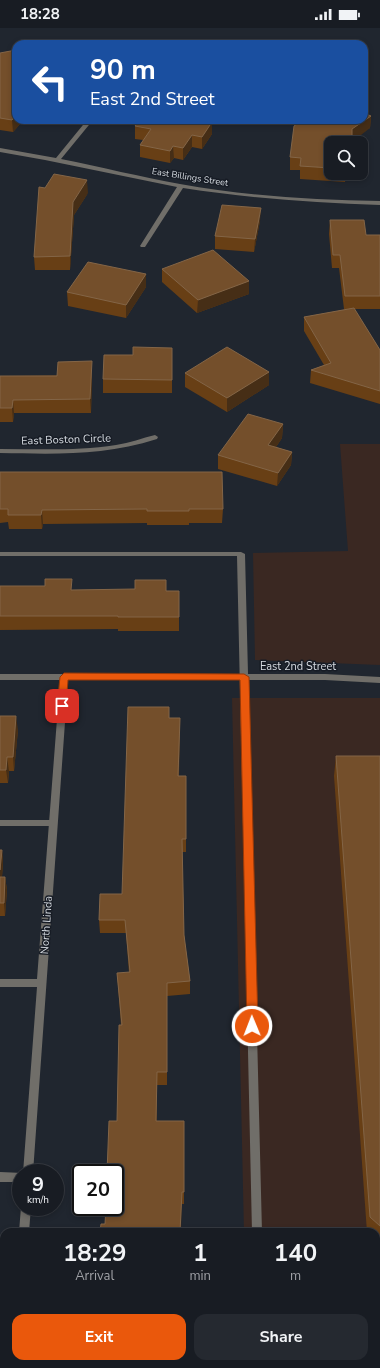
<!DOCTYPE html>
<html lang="en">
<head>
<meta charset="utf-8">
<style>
	body { margin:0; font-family:"Nunito Sans",sans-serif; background:#252930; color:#f1f3f6; height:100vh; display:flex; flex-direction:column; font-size:15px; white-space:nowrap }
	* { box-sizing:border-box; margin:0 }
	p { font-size:13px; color:#9fa1a6 }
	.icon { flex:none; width:22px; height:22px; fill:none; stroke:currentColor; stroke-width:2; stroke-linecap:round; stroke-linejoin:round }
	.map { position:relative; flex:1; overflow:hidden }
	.side { position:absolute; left:0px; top:1200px; width:380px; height:140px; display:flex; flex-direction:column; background:#181c23; border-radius:12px 12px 0 0; box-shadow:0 2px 6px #0003,0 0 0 1px #363a41 }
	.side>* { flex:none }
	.guide { position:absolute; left:12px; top:12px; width:356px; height:84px; border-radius:12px; box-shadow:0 2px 6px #0003,0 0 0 1px #363a41; background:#1a4fa0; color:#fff; overflow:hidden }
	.buttons { position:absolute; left:324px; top:108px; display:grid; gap:8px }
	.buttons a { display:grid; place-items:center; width:44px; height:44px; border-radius:8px; background:#181c23; box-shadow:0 2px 6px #0003,0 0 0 1px #363a41; font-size:20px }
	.speed { position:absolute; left:12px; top:1136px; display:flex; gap:8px; font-size:20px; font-weight:700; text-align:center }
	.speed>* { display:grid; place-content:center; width:52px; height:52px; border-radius:50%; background:#181c23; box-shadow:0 2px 6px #0003,0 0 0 1px #363a41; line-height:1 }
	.speed small { font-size:10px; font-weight:400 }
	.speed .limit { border:2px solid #111; border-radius:6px; background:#fff; color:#111 }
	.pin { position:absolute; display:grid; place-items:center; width:34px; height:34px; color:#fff; margin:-17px; border-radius:8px; box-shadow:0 2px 6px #0006 }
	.me { position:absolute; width:44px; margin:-22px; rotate:359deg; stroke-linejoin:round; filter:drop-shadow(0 0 3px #0008) }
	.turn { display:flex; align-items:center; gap:14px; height:84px; padding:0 12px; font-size:18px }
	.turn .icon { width:52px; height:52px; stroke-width:2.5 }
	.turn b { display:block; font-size:28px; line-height:34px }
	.eta { display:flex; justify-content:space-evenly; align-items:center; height:68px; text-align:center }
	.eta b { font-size:24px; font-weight:700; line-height:28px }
	.action { display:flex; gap:8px; margin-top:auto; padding:8px 12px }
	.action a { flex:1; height:46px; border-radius:12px; background:#ea580c; color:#fff; font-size:16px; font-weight:700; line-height:46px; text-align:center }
	.action a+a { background:#252930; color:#f1f3f6 }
	.status { display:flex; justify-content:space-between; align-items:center; height:28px; padding:0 20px; background:#181c23; direction:ltr }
	.status svg { height:11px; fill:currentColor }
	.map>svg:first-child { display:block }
	.commercial { fill:#3a2822 }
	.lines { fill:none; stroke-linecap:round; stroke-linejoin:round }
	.lane { fill:#706e69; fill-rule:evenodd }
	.street { fill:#706e69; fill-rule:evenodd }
	.wall { fill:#683f15 }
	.shaded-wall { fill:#462e16 }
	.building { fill:#744f2b; stroke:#836547 }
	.route { fill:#ea580c; stroke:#983908 }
	.labels { text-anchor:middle; stroke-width:3; stroke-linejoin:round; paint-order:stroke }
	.far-street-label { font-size:9px; fill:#d5dae0; stroke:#171c25 }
	.street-label { font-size:11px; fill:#d5dae0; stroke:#171c25 }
</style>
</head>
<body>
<div class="status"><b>18:28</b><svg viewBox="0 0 49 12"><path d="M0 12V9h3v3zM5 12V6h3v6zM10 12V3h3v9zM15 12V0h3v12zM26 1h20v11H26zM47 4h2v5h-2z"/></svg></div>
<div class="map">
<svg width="380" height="1340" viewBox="0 0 380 1340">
	<rect width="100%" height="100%" fill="#20262f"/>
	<path class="commercial" d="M340 416H380V637L255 632 253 525 348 523Z
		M232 670H380V1340H247V1336H376V1204H244Z"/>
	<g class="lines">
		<path class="lane" d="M0 524H241L245 526 262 1204H252L237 528H0Z
			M0 792H53L56 793 57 795 56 797 53 798H0Z
			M0 1144 23 1145H21V1154H0Z
			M255 1336H265V1340H255Z"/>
		<path class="street" d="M87 92H93L61 131C101 139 141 149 180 156 246 168 313 172 380 173V177C314 175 248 170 183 160L145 219H141L140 218 177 159 45 132 0 124V120L56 130Z
			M155 407 158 409 157 411C103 428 56 426 0 425V421C39 421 78 423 116 417 130 415 142 410 155 407Z
			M0 646H325L380 649V655L325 652H68L33 1145H23L37 959H0V951H37L60 652H0Z
			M21 1179H31L29 1204H19Z
			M9 1336H19V1340H9Z"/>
	</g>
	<path class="wall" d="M0 25 16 92H27L23 96H20L13 104 0 102Z
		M371 88 370 100 331 115V145H346L345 154 300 151V142H290V129L301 92H364Z
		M212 94V106L202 121 192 119 183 132 174 130 170 135 140 129V117L143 112 135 111V98Z
		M88 165 74 187 70 242H35L34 229Z
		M330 192 366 207H380V281H354L380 322V376L310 355 311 342 324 337 304 303V289L349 281H344L339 240H332L329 206Z
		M260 193 254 224 215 221V208Z
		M162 241 249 253V266L197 285 162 254Z
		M146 246V259L126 290 68 278 67 264Z
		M172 320V365H103V351L133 327Z
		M269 344V357L227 384 185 359V345Z
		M92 347 91 385H14L13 394H0V348Z
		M283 396 282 410 276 419 292 424 291 437 277 458 218 441V427Z
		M0 444 223 481 222 495H189V497H147V495L43 496 42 501H9L8 494 0 495Z
		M0 558 72 562 179 563V603H118V601L0 602Z
		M0 688 18 702 14 743H9L8 755H0Z
		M169 690H180L179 748H186V824H182L184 907 190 953V966L167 968V1057H157V1093H184V1176H182L105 1196 117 1093 121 997 117 945H129L126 905H100L99 892 122 866Z
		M336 728H380V1217L376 1214V1204H367L334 748Z
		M0 822H2L3 835 2 849H5L7 862 5 888H0Z"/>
	<path class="shaded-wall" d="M16 87V92H19L20 96 13 104 12 92Z
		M371 88 370 100 352 114V101Z
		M23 92H27L23 96Z
		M212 94V106L202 121V109Z
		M192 107V119L183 132V120Z
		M173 118 174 130 170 135V123Z
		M87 152 88 165 74 187 70 242V228L73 174Z
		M261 180 260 193 254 224 255 211Z
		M146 246V259L126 290V277Z
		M249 253V266L197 285 198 272Z
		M92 333V347L91 385 90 371Z
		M269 344V357L227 384V370Z
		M13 372 14 385 13 394 12 380Z
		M283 396 282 410 268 431V417Z
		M292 424 291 437 277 458 278 445Z
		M42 482 43 496 42 501 41 487Z
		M16 688 18 702 14 743 13 729Z
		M180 690V703L178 761V748Z
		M7 729 9 743 8 755 6 742Z
		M2 822 3 835 1 862 0 854V842Z
		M5 849 7 862 5 888 4 875Z
		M157 1044V1105L156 1093Z
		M182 1164 181 1204H180Z"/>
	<path class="building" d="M16 22V87L12 92 0 90V25Z
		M364 85 371 88 352 101V115H331V140L300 138 301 130 290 129 294 98 303 92H364Z
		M140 92H211L212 94 202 109 192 107 183 120 173 118 170 123 140 117 151 101 135 98Z
		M54 146 87 152 73 174 70 228 34 229 39 159 45 160Z
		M222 177 261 180 255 211 215 208Z
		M330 192H364L366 207H380V268H345L340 227H333Z
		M213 222 249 253 198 272 162 241Z
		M88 234 146 246 126 277 67 264Z
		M354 280 380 322V363L311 342 331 335 304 289Z
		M133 319 172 320V352L103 351 104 327H133Z
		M227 319 269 344 227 370 185 345Z
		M92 333 90 371 13 372 12 380H0V348H57L58 334Z
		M248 386 283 396 268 417 292 424 278 445 218 427Z
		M0 444H222L223 481H189V483H147V481L42 482 41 487H8V481H0Z
		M45 551H72L71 562 135 561V552H166V563H179V589H118V588H0V558H45Z
		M128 679H169V690H180L178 748H186V811H182L184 907 190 953 167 955V1044H157L156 1093H184V1164H182L180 1204H100L101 1196H105L106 1179H115V1145H107L109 1093H117L119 997H122L117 945 130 944 125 892H99L100 866H122Z
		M0 688H16L13 729H7L6 742H0Z
		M336 728H380V1198L370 1189Z
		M0 822H2L0 842Z
		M0 849H5L4 875H0Z"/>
	<path class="route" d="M64 645 244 646 249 649 258 998 256 1001 252 1002 249 1001 247 998 240 652H68L66 678 62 681 57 678 60 649Z"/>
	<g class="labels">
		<g class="far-street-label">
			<text transform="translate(190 149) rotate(9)" y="3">East Billings Street</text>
		</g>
		<g class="street-label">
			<text transform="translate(66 411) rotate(-2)" y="4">East Boston Circle</text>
			<text x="298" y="642">East 2nd Street</text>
			<text transform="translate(46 897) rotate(-86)" y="4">North Linda</text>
		</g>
	</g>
</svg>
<div class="buttons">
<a><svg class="icon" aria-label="search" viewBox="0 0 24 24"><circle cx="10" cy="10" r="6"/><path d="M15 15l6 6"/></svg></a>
</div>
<div class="speed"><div>9<small>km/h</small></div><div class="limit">20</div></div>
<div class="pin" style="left:62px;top:678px;background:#d93025"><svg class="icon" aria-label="arrive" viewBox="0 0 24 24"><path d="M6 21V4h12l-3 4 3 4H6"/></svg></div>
<svg class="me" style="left:252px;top:998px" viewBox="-20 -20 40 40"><circle r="17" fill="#ea580c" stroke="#fff" stroke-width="3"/><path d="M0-11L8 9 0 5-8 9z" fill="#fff"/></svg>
<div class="guide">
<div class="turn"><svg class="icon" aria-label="left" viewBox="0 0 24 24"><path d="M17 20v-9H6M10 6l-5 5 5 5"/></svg><div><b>90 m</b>East 2nd Street</div></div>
</div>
<section class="side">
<div class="eta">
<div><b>18:29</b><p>Arrival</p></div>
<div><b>1</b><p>min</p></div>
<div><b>140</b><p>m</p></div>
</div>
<div class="action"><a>Exit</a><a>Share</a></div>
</section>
</div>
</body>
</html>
